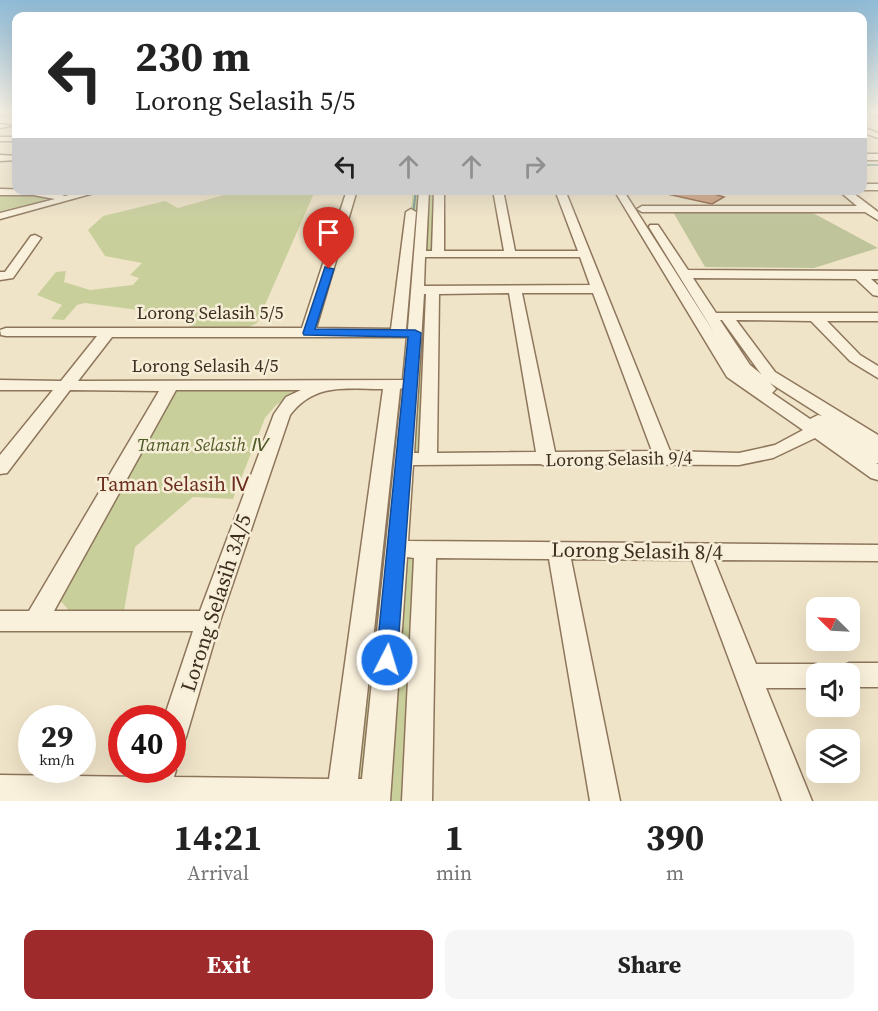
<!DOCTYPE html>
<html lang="en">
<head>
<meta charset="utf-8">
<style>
	body { margin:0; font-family:"Source Serif 4",serif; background:#f6f6f6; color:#222; height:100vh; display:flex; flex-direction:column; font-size:22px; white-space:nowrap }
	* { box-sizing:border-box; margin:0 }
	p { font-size:20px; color:#767676 }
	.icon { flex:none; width:33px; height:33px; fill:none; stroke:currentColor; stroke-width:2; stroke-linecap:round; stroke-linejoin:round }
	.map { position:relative; height:801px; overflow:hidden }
	.sheet { display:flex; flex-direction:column; background:#fff; flex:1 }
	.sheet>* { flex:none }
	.top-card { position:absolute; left:12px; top:12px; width:855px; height:183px; border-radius:12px; box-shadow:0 6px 24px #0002; background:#fff; color:#222; overflow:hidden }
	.needle { width:39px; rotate:294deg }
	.buttons { position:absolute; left:806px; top:597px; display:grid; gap:12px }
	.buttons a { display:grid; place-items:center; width:54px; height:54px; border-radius:12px; background:#fff; box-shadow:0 6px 24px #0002; font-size:30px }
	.speed { position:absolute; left:18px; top:705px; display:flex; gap:12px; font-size:30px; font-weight:700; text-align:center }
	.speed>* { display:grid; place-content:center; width:78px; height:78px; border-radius:50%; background:#fff; box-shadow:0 6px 24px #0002; line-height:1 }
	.speed small { font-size:15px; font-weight:400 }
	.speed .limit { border:9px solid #d22; background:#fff; color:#111 }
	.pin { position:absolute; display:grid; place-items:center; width:51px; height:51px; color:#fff; margin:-62px -26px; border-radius:50% 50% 50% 0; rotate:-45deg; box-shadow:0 0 6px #0007 }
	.pin .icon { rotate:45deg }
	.me { position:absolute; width:66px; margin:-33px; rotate:5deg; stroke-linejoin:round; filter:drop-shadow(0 0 4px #0008) }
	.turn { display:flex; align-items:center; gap:21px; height:126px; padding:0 24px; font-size:27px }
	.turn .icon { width:78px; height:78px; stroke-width:2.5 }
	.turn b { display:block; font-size:42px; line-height:51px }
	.lanes { display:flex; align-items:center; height:57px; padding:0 24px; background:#0003; justify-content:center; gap:30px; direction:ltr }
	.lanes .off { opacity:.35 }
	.eta { display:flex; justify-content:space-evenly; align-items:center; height:102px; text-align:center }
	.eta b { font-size:36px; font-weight:700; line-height:42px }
	.action { display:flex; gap:12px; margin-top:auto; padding:12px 24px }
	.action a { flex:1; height:69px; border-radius:12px; background:#9e2a2b; color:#fff; font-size:24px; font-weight:700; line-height:69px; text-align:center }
	.action a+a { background:#f6f6f6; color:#222 }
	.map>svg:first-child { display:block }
	.green { fill:#c9cf9b }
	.cemetery { fill:#bfc49a }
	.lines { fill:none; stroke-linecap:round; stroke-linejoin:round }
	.stream-far1 { stroke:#6f938a; stroke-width:1.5 }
	.stream { stroke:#6f938a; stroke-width:2 }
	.building { fill:#cf9f7d; stroke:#8d5f41; stroke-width:1.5 }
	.minor-casing { stroke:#8d765c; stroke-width:3 }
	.minor { fill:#faf1dc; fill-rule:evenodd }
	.route { fill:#1a73e8; stroke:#114b97; stroke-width:1.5 }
	.labels { text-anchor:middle; stroke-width:5; stroke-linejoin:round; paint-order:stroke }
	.street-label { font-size:18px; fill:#3d2e20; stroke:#f7eed8 }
	.park-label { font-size:18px; font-style:italic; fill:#4d5a26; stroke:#f7eed8 }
	.neighbourhood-label { font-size:20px; fill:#6b2e1e; stroke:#f7eed8 }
	.near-street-label { font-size:21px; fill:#3d2e20; stroke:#f7eed8 }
</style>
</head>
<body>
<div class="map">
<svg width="878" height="801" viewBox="0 0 878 801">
	<rect width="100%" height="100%" fill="#f0e4c8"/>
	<path class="green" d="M241 190 315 191 257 323 247 328H189L191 317 85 303 77 305 64 320 51 319 62 305 37 295 56 272 66 271 64 282 90 290 133 285 139 278 130 275 142 263 105 256 88 230 103 216 165 201 178 208Z
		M413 191H439L438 254 419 255 417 289 433 290 428 459 404 460 396 549H425L417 801H375L342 794 392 384H410L415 334 398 333Z
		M0 195 43 196 46 200 0 211Z
		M177 389H304L276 405 265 418 233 499 193 497 135 547 124 611 72 614 59 599Z"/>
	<path class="cemetery" d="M673 212H811L878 248 814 268 705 267Z"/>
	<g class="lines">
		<path class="stream-far1" d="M862 165H878"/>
		<path class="stream" d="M413 214 416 190"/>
	</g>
	<path class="building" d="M668 190H726L717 195 724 197 712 204 667 194Z"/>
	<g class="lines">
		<defs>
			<path id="minor" d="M0 113H11L0 116Z
				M870 113H878V117Z
				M0 124 11 126 0 128Z
				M862 127 878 133V138L862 132Z
				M0 137H16V141H0Z
				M862 154H878V160H862Z
				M0 155 16 156V160L0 161Z
				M862 184H878V190H862Z
				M0 189 46 190 65 196 88 190H105L0 219V213L55 199 33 195H0Z
				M347 190H357L316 328 391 329 406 212 411 209 416 212 406 329H408L419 190H429L426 251H432L434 190H444V251H504L493 190H503L515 251H578L555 190H565L670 451 739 453 775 445 803 430 727 377 614 190H623L715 334 649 227 650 225H658L688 270 878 271V279H871L878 285V296L873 295 856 279 693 278 716 313H878V321H827L860 355 878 366V378L850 361 811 321 736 320 775 372 878 435V463H876L878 464V480L871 478 815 438 773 458 739 465 554 464 547 466 540 464 413 465 408 541 878 545V561L714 560 756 664H816L825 668 828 674H816V688H766L812 801H782L692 560 571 559 620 801H590L549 559 436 558 432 801H402L414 558 407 557 390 801H0V775L145 777 148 770H172V761L176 770 174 777 329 779 383 389C347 389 315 382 290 415L220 621 186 737 182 747 172 751V718H164L193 631H0V611H29L159 391 70 390 7 473 0 474V455L53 390H0V380L61 381 97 336H6L1 335 0 330 6 328H302ZM425 257H580L590 285 424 286ZM509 293 536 452 437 453 439 294ZM522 293H593L652 451 555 452ZM424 294H426L419 453H414ZM720 320H722L761 374 750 365ZM112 337H407L403 380 78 381ZM770 383 822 416 818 415 810 419 772 393 776 389ZM402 388 362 779H358L400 389ZM176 390H301L286 397 274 414 200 611H54Z
				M838 190H849L878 212V220L865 212H642L637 209 642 206H857Z
				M35 235 41 238 13 278 0 280V272H5L31 236Z
				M849 663H878V687H849V674H837L840 667Z"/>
		</defs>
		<use href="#minor" class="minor-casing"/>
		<use href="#minor" class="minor"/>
	</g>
	<linearGradient id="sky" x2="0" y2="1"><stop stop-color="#8fbad6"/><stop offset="0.5" stop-color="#f8f3e6"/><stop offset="1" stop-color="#f8f3e6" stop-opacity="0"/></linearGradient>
	<rect width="878" height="225" fill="url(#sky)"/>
	<path class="route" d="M325 267 334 269 315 329 415 330 421 333 397 660 394 667 387 670 379 667 376 660 408 337 304 335 303 333Z"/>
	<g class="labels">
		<g class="street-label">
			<text x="210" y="319">Lorong Selasih 5/5</text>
			<text x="205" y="372">Lorong Selasih 4/5</text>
			<text transform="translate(619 459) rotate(-1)" y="6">Lorong Selasih 9/4</text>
		</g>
		<g class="park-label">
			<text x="202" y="451">Taman Selasih Ⅳ</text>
		</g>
		<g class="neighbourhood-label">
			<text x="173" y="491">Taman Selasih Ⅳ</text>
		</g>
		<g class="near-street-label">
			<text transform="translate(637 551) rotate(1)" y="7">Lorong Selasih 8/4</text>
			<text transform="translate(216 603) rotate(-72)" y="7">Lorong Selasih 3A/5</text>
		</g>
	</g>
</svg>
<div class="buttons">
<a><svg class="needle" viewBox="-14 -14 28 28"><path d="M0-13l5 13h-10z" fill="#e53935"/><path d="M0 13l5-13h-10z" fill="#767676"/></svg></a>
<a><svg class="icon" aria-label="sound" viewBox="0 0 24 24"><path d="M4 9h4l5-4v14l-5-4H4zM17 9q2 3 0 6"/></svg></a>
<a><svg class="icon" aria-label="layers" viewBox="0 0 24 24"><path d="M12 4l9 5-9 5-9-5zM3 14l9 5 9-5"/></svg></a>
</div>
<div class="speed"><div>29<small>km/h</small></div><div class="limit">40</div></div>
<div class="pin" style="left:329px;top:269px;background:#d93025"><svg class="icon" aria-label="arrive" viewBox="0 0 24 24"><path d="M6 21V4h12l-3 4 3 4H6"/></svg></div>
<svg class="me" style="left:387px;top:660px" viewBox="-20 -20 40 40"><circle r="17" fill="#1a73e8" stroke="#fff" stroke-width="3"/><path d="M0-11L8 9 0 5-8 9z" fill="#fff"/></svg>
<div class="top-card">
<div class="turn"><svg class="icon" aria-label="left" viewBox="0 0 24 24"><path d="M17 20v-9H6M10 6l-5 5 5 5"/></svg><div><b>230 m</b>Lorong Selasih 5/5</div></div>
<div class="lanes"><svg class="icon" aria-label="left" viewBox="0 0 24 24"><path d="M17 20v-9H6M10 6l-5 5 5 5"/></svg><svg class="icon off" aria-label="ahead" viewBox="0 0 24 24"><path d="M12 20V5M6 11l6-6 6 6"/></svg><svg class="icon off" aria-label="ahead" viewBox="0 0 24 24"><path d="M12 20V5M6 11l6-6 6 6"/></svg><svg class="icon off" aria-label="right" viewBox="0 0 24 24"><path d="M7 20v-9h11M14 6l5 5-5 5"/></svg></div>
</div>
</div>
<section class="sheet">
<div class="eta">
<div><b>14:21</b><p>Arrival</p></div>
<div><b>1</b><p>min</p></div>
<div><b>390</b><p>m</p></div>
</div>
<div class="action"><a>Exit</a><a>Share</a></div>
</section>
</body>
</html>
